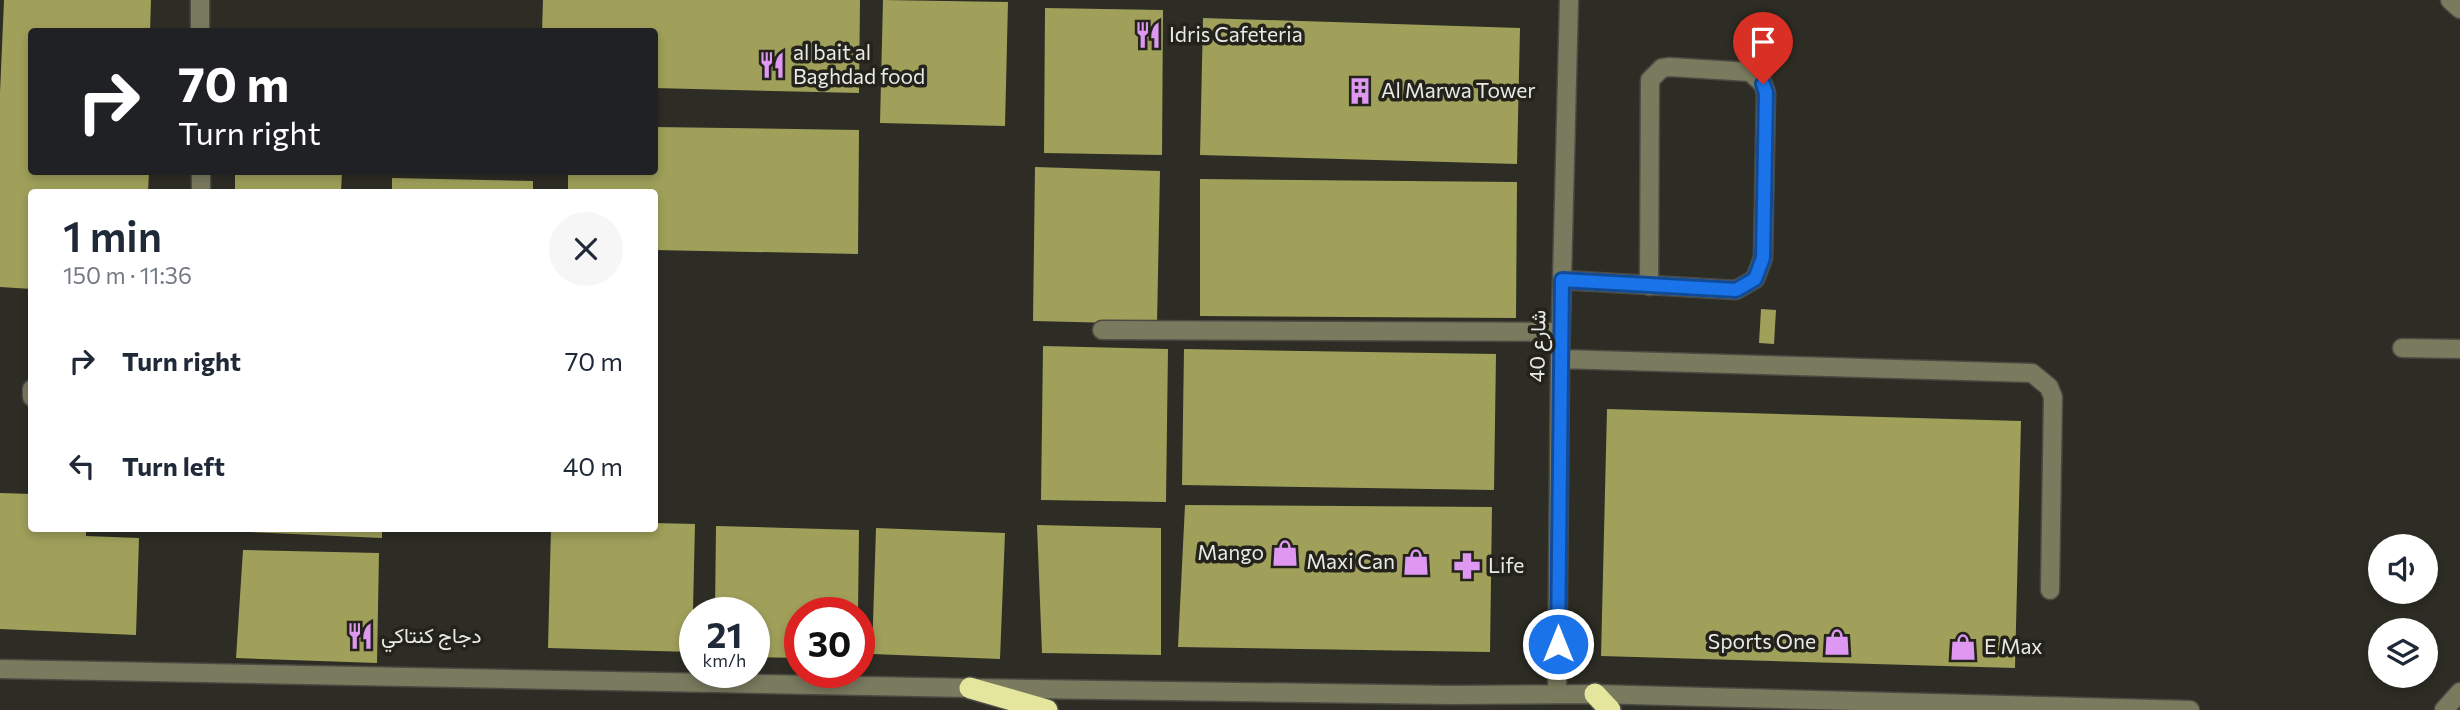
<!DOCTYPE html>
<html lang="en">
<head>
<meta charset="utf-8">
<style>
	body { margin:0; font-family:Commissioner,Vazirmatn,sans-serif; background:#f6f6f7; color:#1f2937; height:100vh; display:flex; flex-direction:column; font-size:26px; white-space:nowrap }
	* { box-sizing:border-box; margin:0 }
	p { font-size:23px; color:#747a83 }
	.icon { flex:none; width:38px; height:38px; fill:none; stroke:currentColor; stroke-width:2; stroke-linecap:round; stroke-linejoin:round }
	.map { position:relative; flex:1; overflow:hidden }
	.side { position:absolute; left:28px; top:189px; width:630px; height:343px; display:flex; flex-direction:column; background:#fff; border-radius:7px; box-shadow:0 4px 10px #0003 }
	.side>* { flex:none }
	.hud { position:absolute; left:28px; top:28px; width:630px; height:147px; border-radius:7px; box-shadow:0 4px 10px #0003; background:#202124; color:#fff; overflow:hidden }
	.buttons { position:absolute; left:2368px; top:534px; display:grid; gap:14px }
	.buttons a { display:grid; place-items:center; width:70px; height:70px; border-radius:50%; background:#fff; box-shadow:0 4px 10px #0003; font-size:35px }
	.speed { position:absolute; left:679px; top:597px; display:flex; gap:14px; font-size:35px; font-weight:700; text-align:center }
	.speed>* { display:grid; place-content:center; width:91px; height:91px; border-radius:50%; background:#fff; box-shadow:0 4px 10px #0003; line-height:1 }
	.speed small { font-size:18px; font-weight:400 }
	.speed .limit { border:10px solid #d22; background:#fff; color:#111 }
	.pin { position:absolute; display:grid; place-items:center; width:60px; height:60px; color:#fff; margin:-72px -30px; border-radius:50% 50% 50% 0; rotate:-45deg; box-shadow:0 0 7px #0007 }
	.pin .icon { rotate:45deg }
	.me { position:absolute; width:77px; margin:-38px; rotate:0deg; stroke-linejoin:round; filter:drop-shadow(0 0 5px #0008) }
	.turn { display:flex; align-items:center; gap:24px; height:147px; padding:0 35px; font-size:32px }
	.turn .icon { width:91px; height:91px; stroke-width:2.5 }
	.turn b { display:block; font-size:49px; line-height:60px }
	.round { display:grid; place-items:center; flex:none; width:74px; height:74px; border-radius:37px; background:#f6f6f7 }
	.headline { display:flex; align-items:center; justify-content:space-between; height:119px; padding:0 35px }
	h1 { font-size:42px; font-weight:600; line-height:52px }
	ul { padding:0; list-style:none }
	li { display:flex; align-items:center; gap:21px; height:105px; padding:0 35px }
	li div { flex:1 }
	li b { display:block; font-size:26px }
	li em { font-style:normal }
	.map>svg:first-child { display:block }
	.building { fill:#a0a05b }
	.lines { fill:none; stroke-linecap:round; stroke-linejoin:round }
	.minor-casing { stroke:#4b4b44; stroke-width:21 }
	.highway-casing { stroke:#4b4b44; stroke-width:24 }
	.minor { stroke:#797a5e; stroke-width:18 }
	.highway { stroke:#e5e69e; stroke-width:21 }
	.route-casing { stroke:#114b97; stroke-width:18 }
	.route { stroke:#1a73e8; stroke-width:12 }
	.labels { text-anchor:middle; stroke-width:7; stroke-linejoin:round; paint-order:stroke }
	.poi-label { font-size:21px; fill:#e9eae5; stroke:#23231c; text-anchor:start }
	.street-label { font-size:21px; fill:#e9eae5; stroke:#23231c }
</style>
</head>
<body>
<div class="map">
<svg width="2460" height="710" viewBox="0 0 2460 710">
	<rect width="100%" height="100%" fill="#2d2d25"/>
	<path class="building" d="M4 0H151L150 32H32V172H149L148 192H32V289L0 287V93Z
		M543 0H860L859 93 654 88V32H542Z
		M883 0 1008 2 1005 126 880 123Z
		M1045 8 1163 10 1162 155 1044 153Z
		M1203 18 1520 28 1517 164 1200 155Z
		M654 127 859 130 858 254 654 250V192H568V172H654Z
		M1035 167 1160 171 1157 324 1033 321Z
		M235 172H342L341 192H235Z
		M392 178 533 181V192H392Z
		M1200 179 1517 182 1516 318 1200 316Z
		M1761 309 1776 310 1774 344 1759 343Z
		M1043 346 1168 349 1166 502 1041 500Z
		M1184 349 1496 354 1494 490 1182 485Z
		M1607 409 2021 421 2015 668 1601 656Z
		M0 493 32 494V528H86V536L139 538 136 635 0 629Z
		M1185 505 1492 507 1490 652 1178 647Z
		M654 523 695 524 692 652 548 648 551 528H654Z
		M1037 525 1161 528V655L1042 653Z
		M716 526 859 530 858 612H800V658L754 657V612H715Z
		M226 528H382V538L226 531Z
		M876 528 1005 533 1000 659 872 654Z
		M243 550 379 553 377 663 236 658Z"/>
	<g class="lines">
		<defs>
			<path id="minor" d="M200 0V32
				M2450 0 2460 9
				M201 172V192
				M1562 280 1736 290 1755 279 1763 258 1766 93 1763 84 1750 72 1670 67 1662 68 1650 80 1649 286
				M1102 330 1560 332
				M2402 348 2460 349
				M1560 359 2032 373 2049 387 2053 397 2050 590
				M32 389V397
				M0 669 970 688 1450 695 1595 694 2190 710
				M1557 694 1560 359 1569 0
				M2444 710 2460 692"/>
			<path id="highway" d="M970 688 1047 710
				M1595 694 1610 710"/>
		</defs>
		<use href="#minor" class="minor-casing"/>
		<use href="#highway" class="highway-casing"/>
		<use href="#minor" class="minor"/>
		<use href="#highway" class="highway"/>
	</g>
	<g class="lines">
		<defs>
			<path id="route" d="M1558 644 1562 280 1736 290 1755 279 1763 258 1766 93 1763 84"/>
		</defs>
		<use href="#route" class="route-casing"/>
		<use href="#route" class="route"/>
	</g>
	<defs>
		<symbol id="restaurant-bare" viewBox="-9 -9 18 18"><path d="M-5-6h1v4h1v-4h1v4h1v-4h1v5L-1.5 .5V6h-2V.5L-5-1ZM5-6V6H3V1.5H1.5Q1.5-4 5-6Z" fill="#de98f2" stroke="#23231c" stroke-width="2.5" paint-order="stroke"/></symbol>
		<symbol id="building-bare" viewBox="-9 -9 18 18"><path d="M-4-6H4V6H1V3H-1V6H-4ZM-2.5-4.3h1.7v1.8h-1.7ZM.8-4.3h1.7v1.8H.8ZM-2.5-1h1.7V.8h-1.7ZM.8-1h1.7V.8H.8Z" fill="#de98f2" stroke="#23231c" stroke-width="2.5" paint-order="stroke"/></symbol>
		<symbol id="shop-bare" viewBox="-9 -9 18 18"><path d="M-5-2.5h2.3a2.7 3.5 0 0 1 5.4 0H5L5.5 6h-11ZM-1.5-2.5h3a1.5 2.3 0 0 0-3 0Z" fill="#de98f2" stroke="#23231c" stroke-width="2.5" paint-order="stroke"/></symbol>
		<symbol id="pharmacy-bare" viewBox="-9 -9 18 18"><path d="M-2-6h4v4h4v4h-4v4h-4v-4h-4v-4h4Z" fill="#de98f2" stroke="#23231c" stroke-width="2.5" paint-order="stroke"/></symbol>
	</defs>
	<g fill-rule="evenodd">
		<use href="#restaurant-bare" x="1129" y="16" width="38" height="38"/>
		<use href="#restaurant-bare" x="753" y="46" width="38" height="38"/>
		<use href="#building-bare" x="1341" y="72" width="38" height="38"/>
		<use href="#shop-bare" x="1266" y="534" width="38" height="38"/>
		<use href="#shop-bare" x="1397" y="543" width="38" height="38"/>
		<use href="#pharmacy-bare" x="1448" y="547" width="38" height="38"/>
		<use href="#restaurant-bare" x="341" y="617" width="38" height="38"/>
		<use href="#shop-bare" x="1818" y="623" width="38" height="38"/>
		<use href="#shop-bare" x="1944" y="628" width="38" height="38"/>
	</g>
	<g class="labels">
		<g class="poi-label">
			<text x="1169" y="42">Idris Cafeteria</text>
			<text x="793" y="60">al bait al<tspan x="793" dy="24">Baghdad food</tspan></text>
			<text x="1381" y="98">Al Marwa Tower</text>
			<text x="1264" y="560" text-anchor="end">Mango</text>
			<text x="1395" y="569" text-anchor="end">Maxi Can</text>
			<text x="1488" y="573">Life</text>
			<text x="381" y="643">دجاج كنتاكي</text>
			<text x="1816" y="649" text-anchor="end">Sports One</text>
			<text x="1984" y="654">E Max</text>
		</g>
		<g class="street-label">
			<text transform="translate(1538 346) rotate(-89)" y="7">شارع 40</text>
		</g>
	</g>
</svg>
<div class="buttons">
<a><svg class="icon" aria-label="sound" viewBox="0 0 24 24"><path d="M4 9h4l5-4v14l-5-4H4zM17 9q2 3 0 6"/></svg></a>
<a><svg class="icon" aria-label="layers" viewBox="0 0 24 24"><path d="M12 4l9 5-9 5-9-5zM3 14l9 5 9-5"/></svg></a>
</div>
<div class="speed"><div>21<small>km/h</small></div><div class="limit">30</div></div>
<div class="pin" style="left:1763px;top:84px;background:#d93025"><svg class="icon" aria-label="arrive" viewBox="0 0 24 24"><path d="M6 21V4h12l-3 4 3 4H6"/></svg></div>
<svg class="me" style="left:1558px;top:644px" viewBox="-20 -20 40 40"><circle r="17" fill="#1a73e8" stroke="#fff" stroke-width="3"/><path d="M0-11L8 9 0 5-8 9z" fill="#fff"/></svg>
<div class="hud">
<div class="turn"><svg class="icon" aria-label="right" viewBox="0 0 24 24"><path d="M7 20v-9h11M14 6l5 5-5 5"/></svg><div><b>70 m</b>Turn right</div></div>
</div>
<section class="side">
<div class="headline"><div><h1>1 min</h1><p>150 m · 11:36</p></div><a class="round"><svg class="icon" aria-label="close" viewBox="0 0 24 24"><path d="M6 6l12 12M18 6L6 18"/></svg></a></div>
<ul>
<li><svg class="icon" aria-label="right" viewBox="0 0 24 24"><path d="M7 20v-9h11M14 6l5 5-5 5"/></svg><div><b>Turn right</b></div><em>70 m</em></li>
<li><svg class="icon" aria-label="left" viewBox="0 0 24 24"><path d="M17 20v-9H6M10 6l-5 5 5 5"/></svg><div><b>Turn left</b></div><em>40 m</em></li>
</ul>
</section>
</div>
</body>
</html>
